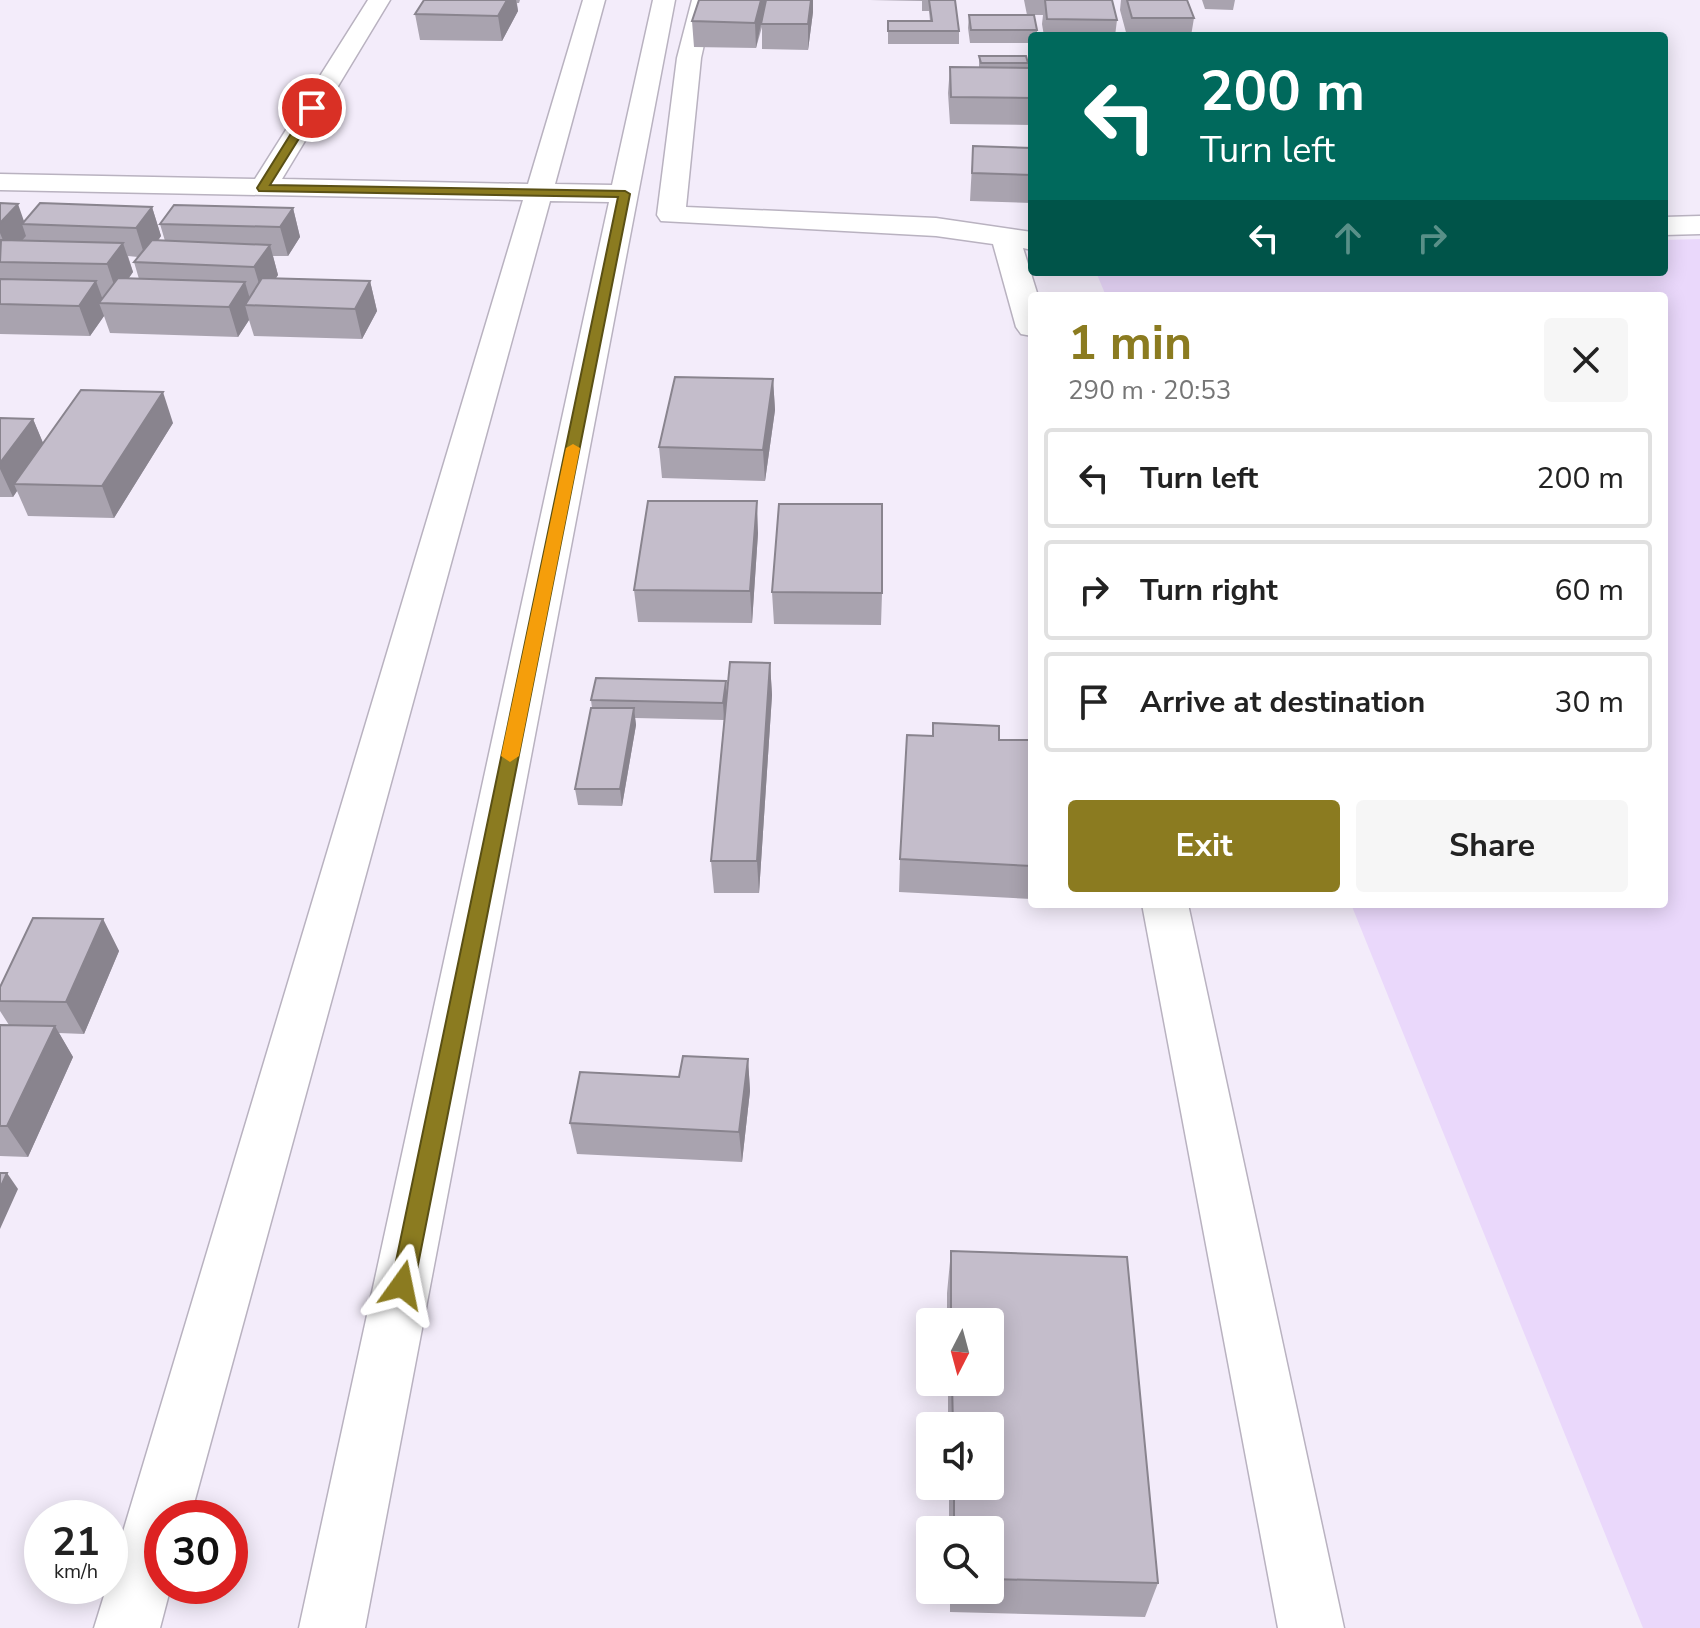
<!DOCTYPE html>
<html lang="en">
<head>
<meta charset="utf-8">
<style>
	body { margin:0; font-family:"Nunito Sans",sans-serif; background:#f6f6f6; color:#222; height:100vh; display:flex; flex-direction:column; font-size:30px; white-space:nowrap }
	* { box-sizing:border-box; margin:0 }
	p { font-size:26px; color:#767676 }
	.icon { flex:none; width:44px; height:44px; fill:none; stroke:currentColor; stroke-width:2; stroke-linecap:round; stroke-linejoin:round }
	.map { position:relative; flex:1; overflow:hidden }
	.sheet { position:absolute; left:1028px; top:292px; width:640px; height:616px; display:flex; flex-direction:column; background:#fff; border-radius:8px; box-shadow:0 4px 20px #0003 }
	.sheet>* { flex:none }
	.hud { position:absolute; left:1028px; top:32px; width:640px; height:244px; border-radius:8px; box-shadow:0 4px 20px #0003; background:#00695c; color:#fff; overflow:hidden }
	.needle { width:52px; rotate:186deg }
	.buttons { position:absolute; left:916px; top:1308px; display:grid; gap:16px }
	.buttons a { display:grid; place-items:center; width:88px; height:88px; border-radius:8px; background:#fff; box-shadow:0 4px 20px #0003; font-size:40px }
	.speed { position:absolute; left:24px; top:1500px; display:flex; gap:16px; font-size:40px; font-weight:700; text-align:center }
	.speed>* { display:grid; place-content:center; width:104px; height:104px; border-radius:50%; background:#fff; box-shadow:0 4px 20px #0003; line-height:1 }
	.speed small { font-size:20px; font-weight:400 }
	.speed .limit { border:12px solid #d22; background:#fff; color:#111 }
	.pin { position:absolute; display:grid; place-items:center; width:68px; height:68px; color:#fff; margin:-34px; border:4px solid #fff; border-radius:50%; box-shadow:0 2px 8px #0007 }
	.me { position:absolute; width:88px; margin:-44px; rotate:12deg; stroke-linejoin:round; filter:drop-shadow(0 0 6px #0008) }
	.turn { display:flex; align-items:center; gap:28px; height:168px; padding:0 40px; font-size:36px }
	.turn .icon { width:104px; height:104px; stroke-width:2.5 }
	.turn b { display:block; font-size:56px; line-height:68px }
	.lanes { display:flex; align-items:center; height:76px; padding:0 40px; background:#0003; justify-content:center; gap:40px; direction:ltr }
	.lanes .off { opacity:.35 }
	.round { display:grid; place-items:center; flex:none; width:84px; height:84px; border-radius:8px; background:#f6f6f6 }
	.summary { display:flex; align-items:center; justify-content:space-between; height:136px; padding:0 40px }
	h1 { font-size:48px; font-weight:700; line-height:60px; color:#8b7b20 }
	.button { display:flex; gap:16px; margin-top:auto; padding:16px 40px }
	.button a { flex:1; height:92px; border-radius:8px; background:#8b7b20; color:#fff; font-size:32px; font-weight:700; line-height:92px; text-align:center }
	.button a+a { background:#f6f6f6; color:#222 }
	ul { padding:0; list-style:none }
	li { display:flex; align-items:center; gap:24px; height:100px; margin:0 16px 12px; padding:0 24px; border:4px solid #e0e0e0; border-radius:8px }
	li div { flex:1 }
	li b { display:block; font-size:30px }
	li em { font-style:normal }
	.map>svg:first-child { display:block }
	.green { fill:#ead8fb }
	.lines { fill:none; stroke-linecap:round; stroke-linejoin:round }
	.minor-casing { stroke:#b9b2c0; stroke-width:3 }
	.minor { fill:#fff; fill-rule:evenodd }
	.wall { fill:#a9a3af; fill-rule:evenodd }
	.shaded-wall { fill:#89848e }
	.building { fill:#c4bdcb; stroke:#89848e; stroke-width:2 }
	.route { fill:#8b7b20; stroke:#5a5015; stroke-width:2 }
	.slow { fill:#f59e0b }
</style>
</head>
<body>
<div class="map">
<svg width="1700" height="1628" viewBox="0 0 1700 1628">
	<rect width="100%" height="100%" fill="#f3ecfa"/>
	<path class="green" d="M1700 239V1628H1643L1351 904H1664V296H1106L1096 272H1664V240Z"/>
	<g class="lines">
		<defs>
			<path id="minor" d="M368 0H390L282 179 528 184 583 0H605L555 184 612 185 653 0H675L365 1628H299L609 202 550 201 190 1518H162V1586H171L160 1628H94L107 1586H110V1575L523 200 0 190V174L255 179Z
				M692 0H714L701 58 686 207 936 218 1032 232V250L1023 248 1038 296H1032V336L1021 334 1016 327 993 244 936 236 661 221 657 215 677 58Z
				M1700 216V234L1664 235V217Z
				M1142 904H1188L1344 1628H1278Z"/>
		</defs>
		<use href="#minor" class="minor-casing"/>
		<use href="#minor" class="minor"/>
	</g>
	<path class="wall" d="M424 0H520L519 3H517L518 11 502 41 420 40 415 14Z
		M699 0H813V12L808 50 762 49V27L756 48 694 47 692 21Z
		M870 0H955L959 31V44H888V21H930L929 11H922V1Z
		M1024 0H1112L1117 20 1115 36H1044L1042 24 1043 15H1034L1037 30V36H1032V43H970L968 28 969 15H1027Z
		M1121 0H1187L1194 18 1191 36H1127L1120 10Z
		M1202 0H1235L1233 10 1205 9Z
		M979 56 1028 63V67L1032 68V125L950 124 948 93 950 67H979Z
		M973 146 1032 148V203L970 201Z
		M0 203 24 221 152 207 161 236 158 241H165L160 224 293 208 300 237 288 256H273L278 275 276 278 370 281 377 311 362 339 254 336 249 320 238 337 110 333 104 316 90 336 0 334ZM128 256 138 257 134 262 139 279 129 278 133 272Z
		M773 379 775 410 765 481 662 478 659 447Z
		M0 418 33 419 43 443 173 423 114 518 28 516 17 491 13 497H0Z
		M758 533 752 623 638 622 634 590Z
		M772 592 882 593 881 625 774 624Z
		M770 663 772 695 759 893H714L711 861 724 720 635 718 636 725 622 806 578 805 575 789 592 708 591 700 726 681 727 696Z
		M999 740H1032V899L899 892 900 859Z
		M103 919 119 951 84 1034 59 1033 73 1057 28 1157 0 1156V1025H9L0 1011V987Z
		M748 1059 750 1091 742 1162 577 1154 570 1123 679 1077Z
		M951 1251 1158 1583 1145 1617 950 1612V1590H990V1530H949V1486H990V1426H948V1382H990V1322H947V1293Z"/>
	<path class="shaded-wall" d="M507 0H516L518 11 502 41 498 16Z
		M761 0H766L756 48 755 23Z
		M811 0H813V12L808 50V24Z
		M18 204 25 224H22L26 236 9 255 0 233V223Z
		M152 207 161 236 145 257 136 228Z
		M293 208 300 237 288 256 280 227Z
		M123 243 133 272 117 294 107 264Z
		M270 245 278 275 263 297 254 267Z
		M96 281 104 303H99L104 316 90 336 79 306Z
		M370 281 377 311 362 339 355 309Z
		M245 282 252 306 245 305 249 320 238 337 229 307Z
		M773 379 775 410 765 481 763 450Z
		M163 392 173 423 114 518 102 486Z
		M33 419 46 450 14 484 17 491 13 497 0 469V463Z
		M757 501 758 533 752 623 750 591Z
		M770 663 772 695 759 893 757 861Z
		M726 681 727 697 724 720 723 703Z
		M634 708 636 725 622 806 620 789Z
		M103 919 119 951 84 1034 66 1002Z
		M55 1026 73 1057 28 1157 7 1126Z
		M748 1059 750 1091 742 1162 739 1132Z
		M7 1173 18 1189 0 1229V1188Z"/>
	<path class="building" d="M424 0H507L498 16 415 14Z
		M699 0H761L755 23 692 21Z
		M766 0H811L808 24H761Z
		M929 0H955L959 31H888V21H932Z
		M1045 0H1112L1117 20 1047 19Z
		M1127 0H1187L1194 18H1132Z
		M969 15H1034L1037 30H971Z
		M979 56H1026L1028 63H981Z
		M950 67 1032 68V98L951 97Z
		M973 146 1032 148V175L972 173Z
		M0 203 18 204 0 223Z
		M40 203 152 207 136 228 22 224Z
		M174 205 293 208 280 227 160 224Z
		M1 240 123 243 107 264 0 262Z
		M152 240 270 245 254 267 134 262Z
		M118 278 245 282 229 307 99 303Z
		M262 278 370 281 355 309 245 305Z
		M0 279 96 281 79 306 0 304Z
		M675 377 773 379 763 450 659 447Z
		M81 390 163 392 102 486 14 484Z
		M0 418 33 419 0 463Z
		M648 501H757L750 591 634 590Z
		M779 504H882V593L772 592Z
		M730 662 770 663 757 861H711Z
		M596 678 726 681 723 703 591 700Z
		M591 708H634L620 789H575Z
		M933 723 999 726V740H1032V866L900 859 907 735 933 736Z
		M33 918 103 919 66 1002 0 1001V987Z
		M0 1025 55 1026 7 1126H0Z
		M683 1056 748 1059 739 1132 570 1123 580 1072 679 1077Z
		M0 1173H7L0 1188Z
		M951 1251 1127 1257 1158 1583 990 1579V1530H954V1486H990V1426H953L952 1382H990V1322H951Z"/>
	<path class="route" d="M312 104 318 108 270 185 625 191 630 194 414 1285 410 1293 402 1296 394 1293 391 1285 618 197 259 191 257 188 307 108Z"/>
	<path class="slow" d="M573 444 580 448 519 756 510 762 501 756 566 448Z"/>
</svg>
<div class="buttons">
<a><svg class="needle" viewBox="-14 -14 28 28"><path d="M0-13l5 13h-10z" fill="#e53935"/><path d="M0 13l5-13h-10z" fill="#767676"/></svg></a>
<a><svg class="icon" aria-label="sound" viewBox="0 0 24 24"><path d="M4 9h4l5-4v14l-5-4H4zM17 9q2 3 0 6"/></svg></a>
<a><svg class="icon" aria-label="search" viewBox="0 0 24 24"><circle cx="10" cy="10" r="6"/><path d="M15 15l6 6"/></svg></a>
</div>
<div class="speed"><div>21<small>km/h</small></div><div class="limit">30</div></div>
<div class="pin" style="left:312px;top:108px;background:#d93025"><svg class="icon" aria-label="arrive" viewBox="0 0 24 24"><path d="M6 21V4h12l-3 4 3 4H6"/></svg></div>
<svg class="me" style="left:402px;top:1285px" viewBox="-20 -20 40 40"><path d="M0-17L14 15 0 8-14 15z" fill="#8b7b20" stroke="#fff" stroke-width="4"/></svg>
<div class="hud">
<div class="turn"><svg class="icon" aria-label="left" viewBox="0 0 24 24"><path d="M17 20v-9H6M10 6l-5 5 5 5"/></svg><div><b>200 m</b>Turn left</div></div>
<div class="lanes"><svg class="icon" aria-label="left" viewBox="0 0 24 24"><path d="M17 20v-9H6M10 6l-5 5 5 5"/></svg><svg class="icon off" aria-label="ahead" viewBox="0 0 24 24"><path d="M12 20V5M6 11l6-6 6 6"/></svg><svg class="icon off" aria-label="right" viewBox="0 0 24 24"><path d="M7 20v-9h11M14 6l5 5-5 5"/></svg></div>
</div>
<section class="sheet">
<div class="summary"><div><h1>1 min</h1><p>290 m · 20:53</p></div><a class="round"><svg class="icon" aria-label="close" viewBox="0 0 24 24"><path d="M6 6l12 12M18 6L6 18"/></svg></a></div>
<ul>
<li><svg class="icon" aria-label="left" viewBox="0 0 24 24"><path d="M17 20v-9H6M10 6l-5 5 5 5"/></svg><div><b>Turn left</b></div><em>200 m</em></li>
<li><svg class="icon" aria-label="right" viewBox="0 0 24 24"><path d="M7 20v-9h11M14 6l5 5-5 5"/></svg><div><b>Turn right</b></div><em>60 m</em></li>
<li><svg class="icon" aria-label="arrive" viewBox="0 0 24 24"><path d="M6 21V4h12l-3 4 3 4H6"/></svg><div><b>Arrive at destination</b></div><em>30 m</em></li>
</ul>
<div class="button"><a>Exit</a><a>Share</a></div>
</section>
</div>
</body>
</html>
